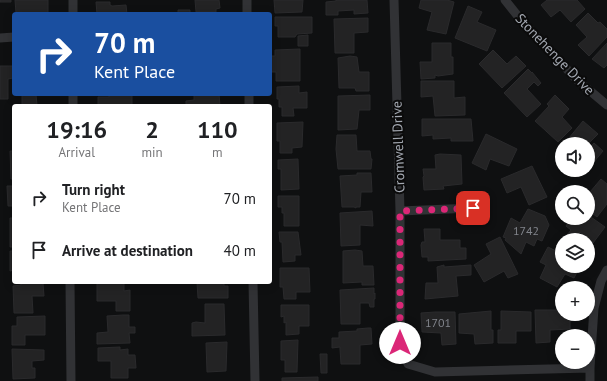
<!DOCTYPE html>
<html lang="en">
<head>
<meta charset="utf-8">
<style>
	body { margin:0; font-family:"PT Sans",sans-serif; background:#f6f6f6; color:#202124; height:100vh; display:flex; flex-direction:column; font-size:15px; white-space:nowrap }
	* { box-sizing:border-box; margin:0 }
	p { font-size:13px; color:#757577 }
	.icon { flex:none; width:22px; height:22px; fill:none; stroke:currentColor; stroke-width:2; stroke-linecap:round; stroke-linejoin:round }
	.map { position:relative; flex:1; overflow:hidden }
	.drawer { position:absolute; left:12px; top:104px; width:260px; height:180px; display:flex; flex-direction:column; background:#fff; border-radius:4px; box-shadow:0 2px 10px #0003 }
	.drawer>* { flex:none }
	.hud { position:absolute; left:12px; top:12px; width:260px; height:84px; border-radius:4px; box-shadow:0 2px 10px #0003; background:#1a4fa0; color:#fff; overflow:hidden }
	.tools { position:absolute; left:555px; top:137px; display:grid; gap:8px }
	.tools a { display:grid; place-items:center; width:40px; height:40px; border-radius:50%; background:#fff; box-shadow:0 2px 10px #0003; font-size:20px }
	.pin { position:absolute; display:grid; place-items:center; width:34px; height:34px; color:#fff; margin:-17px; border-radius:8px; box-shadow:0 2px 6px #0006 }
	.me { position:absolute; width:44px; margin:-22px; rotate:0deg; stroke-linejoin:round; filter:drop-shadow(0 0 3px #0008) }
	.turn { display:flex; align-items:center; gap:14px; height:84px; padding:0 16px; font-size:18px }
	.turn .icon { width:52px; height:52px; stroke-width:2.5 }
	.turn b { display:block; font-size:28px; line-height:34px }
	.eta { display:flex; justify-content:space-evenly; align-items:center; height:68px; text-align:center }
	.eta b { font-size:24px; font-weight:800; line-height:28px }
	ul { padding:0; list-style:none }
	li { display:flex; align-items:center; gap:12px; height:52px; padding:0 16px }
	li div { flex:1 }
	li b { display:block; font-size:15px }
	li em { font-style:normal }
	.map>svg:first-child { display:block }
	.building { fill:#232324; stroke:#2a2a2c }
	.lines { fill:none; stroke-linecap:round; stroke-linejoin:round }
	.street { stroke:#313235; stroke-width:9 }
	.route { stroke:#db2777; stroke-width:7; stroke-dasharray:0 12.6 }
	.labels { text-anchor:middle; stroke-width:4; stroke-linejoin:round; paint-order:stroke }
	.number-label { font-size:12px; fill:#82858c }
	.street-label { font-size:14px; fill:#a2a7b0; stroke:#0b0b0b }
</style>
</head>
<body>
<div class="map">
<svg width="607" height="381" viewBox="0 0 607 381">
	<rect width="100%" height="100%" fill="#0f1011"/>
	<path class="building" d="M0 0H11V2H0Z
		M15 0H48V13H16Z
		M195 0H219L220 8 216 9V12H196Z
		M274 0H303L302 12 275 13Z
		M336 0H367L368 13 354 14V10L338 11V15H326V2L336 1Z
		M421 0H447L454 2 446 34 427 30 432 12 419 8Z
		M547 0H577L585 9 571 22 560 10 551 17 541 5Z
		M96 2H110V5L112 6 126 5 127 14H97Z
		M468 6 482 12 477 22 496 30 487 51 455 38Z
		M178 10H190V14H178Z
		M588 13 598 23 600 22 607 29V37L589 56 578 45 587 37 576 25Z
		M275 17H312V33L297 34 295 37H278V26H275Z
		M368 18V32L354 33V53H335L334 19Z
		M308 35V46H298V36Z
		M432 43H451V57H453V74L438 76 435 75V78L421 79 420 62H432Z
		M607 43V65L604 68 592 59Z
		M300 49V81H276V72H272L271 68V56H275V50Z
		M493 50 507 64 516 56 526 66 502 88 479 64Z
		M350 56 357 57 359 72H369V91H356L355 88H339L338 58Z
		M0 66H13V78L8 79V99H0Z
		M528 69 532 73V72L541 83 538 86 534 82 527 89 541 104 527 117 504 93Z
		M421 81H454V98L465 97V115L435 116 433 96 421 97Z
		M299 86V93L307 92V108H293L294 116H282V107H279V99H277V87Z
		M22 94H52L36 95 37 105 22 106Z
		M109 94H132V106H98V97H109Z
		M194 94H219L220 106H186V101L194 100Z
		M370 95V110H359L357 129 338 130V96Z
		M555 95 569 109 562 117 572 128 558 142 535 121 549 106 547 104Z
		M422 119H471L473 141H451V138L433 139V135L422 136Z
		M583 121 598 134 588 144H564Z
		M303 122 302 147 292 148V153H280V141H277V123Z
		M486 134 517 149 509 166 490 159 486 170 472 163Z
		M337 135H356L357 151H370L371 159H372L371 169H338L336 149Z
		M594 143 603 151 593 163 588 158V147L589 148Z
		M10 151H14V179H11Z
		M440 154 461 155 462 184 443 186 444 189 424 190 423 177 424 176 423 169H436L435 155Z
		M298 159 299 189 281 190V169H278V160Z
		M532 166 547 197 529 205 521 187 507 193 501 179Z
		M357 173H371L372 192H361L360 207H356V208L354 207H342L340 176 357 175Z
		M601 179 607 184V204L597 217 588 210V198L591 193 590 192Z
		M7 186H14V215L13 206H8Z
		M278 196H299V226H284V213H282V207H278Z
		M528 209 545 216 549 225 542 241 537 239 534 246 526 242 521 254 505 240 506 238 503 237 511 218 520 223Z
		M372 211 373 226 360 225V245L341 246 340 213Z
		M588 215 605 227 593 243 580 232 578 234 583 239 582 240H563L571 230 566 226 571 218H588Z
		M10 218H14V247H10Z
		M424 229H440V240H460V248H466V259L428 261V257H422L421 245 422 242H425Z
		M279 232H298L301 255H295V261L283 262 282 242H280Z
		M500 237 518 274 508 278 504 271 484 282 474 265 491 254 486 244Z
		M548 247 562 254V266H580L574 278 565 274 557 287 540 278 546 265 540 262Z
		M355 250 362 251 363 266H373L374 285H362V282L343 283V251Z
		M10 251H14V270L10 271Z
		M444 265V267L471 265V275L456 276 458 296 425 299 426 283H438L437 267Z
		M280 268H309L310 292H296V299H284L283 287H280Z
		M197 282H224V286H228V298H198Z
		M21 283H43L44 296H32L33 313H14L13 286 21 285Z
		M97 283H124V291L130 290V311H116V301H97Z
		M374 288V294L375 293V299H374V307H370L369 303H360V324H341L340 290Z
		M205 304H224L225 335 192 336V323L196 322 205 323Z
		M281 305H309V326H299V334L286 335V322L284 323V316L281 317Z
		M535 310H562V314H570V329L550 330V342L536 343Z
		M491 311V330H493V343L475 344 474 334 459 333V314Z
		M501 311 531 312V331H516V343H498V330H501Z
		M435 312H455L456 344 442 345 441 333 422 332 421 313Z
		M123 315H129V327H135V333H129L130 343 97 344V333L108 332 107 316Z
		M45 316V335H25V345H12V326H17V317Z
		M368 328H371L372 344 360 345V364H341L340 349V347L332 348V338H339V332L357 331V329Z
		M298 340 297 372H285V360H281V341Z
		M227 342 226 371 207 372 206 343Z
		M120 347V350L128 349V355H135L136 368H128V378H111V361H98V348Z
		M12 349 44 350V360L32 361V368H35V378L13 379Z
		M320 354H327V373H321Z
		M318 377V381H282V378Z"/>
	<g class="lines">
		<path class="street" d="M73 0V14
			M247 0V14
			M394 0 400 211V343L408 364 435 372 590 368
			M505 0 521 20 577 80 607 105
			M0 38 14 37
			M249 94V106
			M73 106V94
			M400 211 473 208
			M70 282 71 381
			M253 282 255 381
			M590 381V368L594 308 601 281 607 270"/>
	</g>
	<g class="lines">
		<path class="route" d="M400 343V211L473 208"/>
	</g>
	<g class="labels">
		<g class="number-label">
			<text x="526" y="235">1742</text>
			<text x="438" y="327">1701</text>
		</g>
		<g class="street-label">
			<text transform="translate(555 54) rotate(46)" y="5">Stonehenge Drive</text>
			<text transform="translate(398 147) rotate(-92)" y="5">Cromwell Drive</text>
		</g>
	</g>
</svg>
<div class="tools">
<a><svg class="icon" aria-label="sound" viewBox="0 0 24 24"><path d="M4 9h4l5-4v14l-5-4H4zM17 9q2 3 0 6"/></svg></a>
<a><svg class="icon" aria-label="search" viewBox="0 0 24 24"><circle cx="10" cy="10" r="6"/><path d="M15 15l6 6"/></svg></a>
<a><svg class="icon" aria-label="layers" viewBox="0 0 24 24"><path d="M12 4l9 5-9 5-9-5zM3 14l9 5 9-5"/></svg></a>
<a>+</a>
<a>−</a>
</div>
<div class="pin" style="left:473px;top:208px;background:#d93025"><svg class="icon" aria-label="arrive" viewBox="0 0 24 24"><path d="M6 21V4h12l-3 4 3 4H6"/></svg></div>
<svg class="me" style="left:400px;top:343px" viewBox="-20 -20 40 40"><circle r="19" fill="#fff"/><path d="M0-13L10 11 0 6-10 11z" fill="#db2777"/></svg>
<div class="hud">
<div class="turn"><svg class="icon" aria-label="right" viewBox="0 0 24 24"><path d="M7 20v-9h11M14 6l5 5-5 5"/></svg><div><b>70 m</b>Kent Place</div></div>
</div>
<section class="drawer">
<div class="eta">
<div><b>19:16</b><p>Arrival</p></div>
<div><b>2</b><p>min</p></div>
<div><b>110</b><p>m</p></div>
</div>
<ul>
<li><svg class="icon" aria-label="right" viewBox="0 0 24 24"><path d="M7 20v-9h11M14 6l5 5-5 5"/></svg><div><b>Turn right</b><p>Kent Place</p></div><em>70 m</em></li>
<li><svg class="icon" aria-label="arrive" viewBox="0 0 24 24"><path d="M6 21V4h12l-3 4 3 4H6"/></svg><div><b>Arrive at destination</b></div><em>40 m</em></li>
</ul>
</section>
</div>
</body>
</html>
